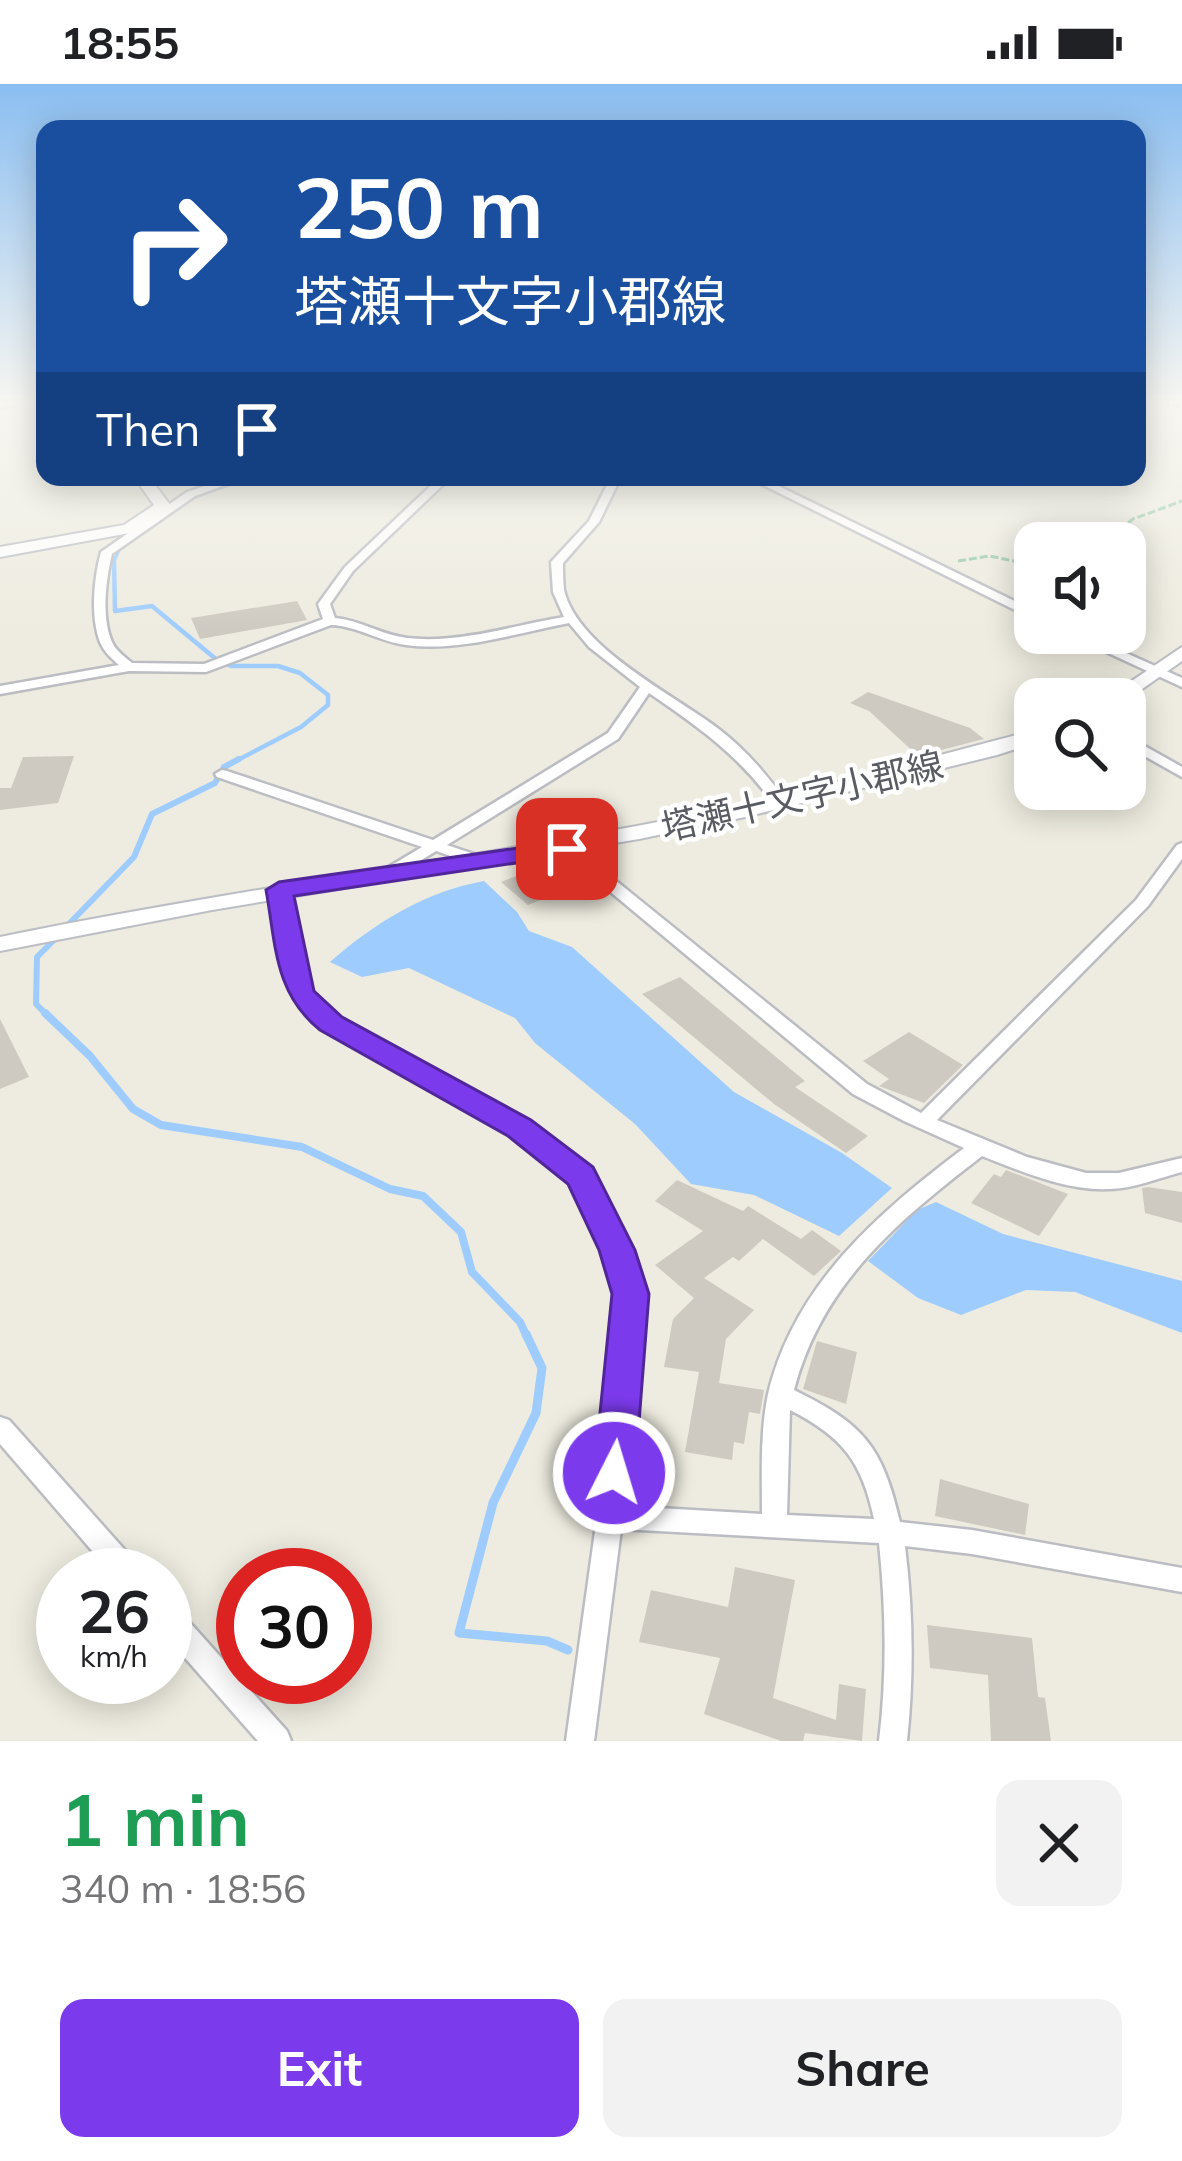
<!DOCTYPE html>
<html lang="en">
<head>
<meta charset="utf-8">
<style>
	body { margin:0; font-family:Mulish,"Noto Sans JP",sans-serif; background:#f2f2f2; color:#202124; height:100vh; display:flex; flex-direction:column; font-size:45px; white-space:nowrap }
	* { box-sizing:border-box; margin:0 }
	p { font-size:39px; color:#757577 }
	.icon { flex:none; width:66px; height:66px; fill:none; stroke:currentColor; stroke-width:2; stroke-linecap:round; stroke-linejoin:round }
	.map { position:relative; height:1657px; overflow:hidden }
	.sheet { display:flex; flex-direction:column; background:#fff; flex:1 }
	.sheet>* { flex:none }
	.hud { position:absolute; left:36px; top:36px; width:1110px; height:366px; border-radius:24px; box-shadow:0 6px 30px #0003; background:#1a4fa0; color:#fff; overflow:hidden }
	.controls { position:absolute; left:1014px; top:438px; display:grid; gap:24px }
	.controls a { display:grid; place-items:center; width:132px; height:132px; border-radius:24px; background:#fff; box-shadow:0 6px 30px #0003; font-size:60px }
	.speed { position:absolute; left:36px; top:1464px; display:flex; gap:24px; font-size:60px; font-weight:700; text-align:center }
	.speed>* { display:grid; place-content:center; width:156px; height:156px; border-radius:50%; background:#fff; box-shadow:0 6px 30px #0003; line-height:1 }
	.speed small { font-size:30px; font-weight:400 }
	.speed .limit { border:18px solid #d22; background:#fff; color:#111 }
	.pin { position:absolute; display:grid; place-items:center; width:102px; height:102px; color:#fff; margin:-51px; border-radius:24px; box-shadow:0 6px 18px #0006 }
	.me { position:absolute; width:132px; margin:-66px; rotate:5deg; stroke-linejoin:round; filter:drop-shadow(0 0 9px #0008) }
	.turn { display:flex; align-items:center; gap:42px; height:252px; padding:0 60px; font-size:54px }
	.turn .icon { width:156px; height:156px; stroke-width:2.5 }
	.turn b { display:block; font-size:84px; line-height:102px }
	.then { display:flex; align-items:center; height:114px; padding:0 60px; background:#0003; gap:24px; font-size:45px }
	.round { display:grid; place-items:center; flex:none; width:126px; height:126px; border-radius:24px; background:#f2f2f2 }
	.head { display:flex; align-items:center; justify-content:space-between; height:204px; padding:0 60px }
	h1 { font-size:72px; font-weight:700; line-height:90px; color:#1e9e55 }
	.cta { display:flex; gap:24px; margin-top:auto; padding:24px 60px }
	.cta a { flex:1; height:138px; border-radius:24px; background:#7c3aed; color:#fff; font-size:48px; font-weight:700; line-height:138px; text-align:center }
	.cta a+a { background:#f2f2f2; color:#202124 }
	.status { display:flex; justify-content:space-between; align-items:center; height:84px; padding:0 60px; background:#fff; direction:ltr }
	.status svg { height:33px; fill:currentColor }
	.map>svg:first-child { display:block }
	.water { fill:#9eccff }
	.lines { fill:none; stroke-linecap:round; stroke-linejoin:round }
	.stream-far4 { stroke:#9eccff; stroke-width:3 }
	.stream-far3 { stroke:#9eccff; stroke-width:4.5 }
	.stream-far2 { stroke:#9eccff; stroke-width:6 }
	.stream-far1 { stroke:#9eccff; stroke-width:8 }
	.stream { stroke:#9eccff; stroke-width:9 }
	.building { fill:#cecac1 }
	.street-casing { stroke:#bbbdc3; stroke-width:5 }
	.secondary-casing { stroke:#bbbec5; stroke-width:4 }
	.path { stroke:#92c9a7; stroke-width:3; stroke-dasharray:8 3; stroke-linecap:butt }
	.street { fill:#fff; fill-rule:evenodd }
	.secondary { fill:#fff; fill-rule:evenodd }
	.route { fill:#7c3aed; stroke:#51269a; stroke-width:3 }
	.labels { text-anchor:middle; stroke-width:9; stroke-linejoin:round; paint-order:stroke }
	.street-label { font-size:36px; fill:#595c63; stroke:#fff }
</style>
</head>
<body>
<div class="status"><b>18:55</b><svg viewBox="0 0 49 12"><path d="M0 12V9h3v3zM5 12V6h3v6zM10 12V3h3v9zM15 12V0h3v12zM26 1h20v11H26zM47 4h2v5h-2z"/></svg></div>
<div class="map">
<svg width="1182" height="1657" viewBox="0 0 1182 1657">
	<rect width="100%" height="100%" fill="#eeece0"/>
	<path class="water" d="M484 797 517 828 529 847 572 863 734 1008 842 1069 892 1104 839 1152 754 1111 691 1100 635 1040 535 959 515 934 409 884 362 893 330 878C373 840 426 807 484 797Z
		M936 1118 1003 1150 1182 1197V1249L1075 1208 1026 1206 961 1231 918 1214 868 1177 917 1126Z"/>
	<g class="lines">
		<path class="stream-far4" d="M187 416 251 393
			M114 477 122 460"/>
		<path class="stream-far3" d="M114 474 115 527 152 522 217 576 231 582H278L300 589 328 611V621L301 643 234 678"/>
		<path class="stream-far2" d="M67 842 134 773 152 730 215 699 224 683 239 675
			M48 932 36 920 37 873 58 852"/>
		<path class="stream-far1" d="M45 929 90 972 133 1025 161 1041 302 1063 390 1105 423 1112 461 1148 472 1188 520 1238 527 1253"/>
		<path class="stream" d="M526 1250 542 1284 536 1329 493 1419 459 1549 547 1557 568 1566"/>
	</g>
	<path class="building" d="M297 517 307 536 200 555 191 534Z
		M868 608 970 644 984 655 918 672 869 627 850 619Z
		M74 672 58 719 0 726V704H11L23 673Z
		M551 779 578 801 528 821 501 798Z
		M680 893 805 997 795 1003 868 1052 846 1069 774 1020 642 910Z
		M0 935 29 993 0 1005Z
		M909 948 963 981 924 1019 879 1002 889 995 863 977Z
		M1006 1086 1068 1110 1039 1152 971 1119 994 1090 1001 1093Z
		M677 1096 743 1127 748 1122 801 1155 812 1146 841 1167 814 1192 763 1155 739 1177 733 1173 704 1194 754 1226 726 1255 719 1299 764 1306 760 1330 749 1328 744 1360 734 1358 732 1376 685 1368 699 1288 664 1283 673 1235 694 1214 655 1181 703 1147 655 1117Z
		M1148 1103 1182 1108V1139L1145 1129 1142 1104Z
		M817 1257 857 1268 846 1320 803 1305Z
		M940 1395 1029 1420 1025 1451 935 1432Z
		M735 1483 795 1496 773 1614 836 1636 839 1600 866 1605 862 1657 805 1649 803 1657H781L704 1630 720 1574 639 1558 651 1506 728 1523Z
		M927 1541 1032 1554 1038 1613 1045 1614 1051 1657H991L988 1591 930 1584Z"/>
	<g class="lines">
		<defs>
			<path id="street" d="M10 316H31L0 324V318Z
				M232 393H247L195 412 112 470C106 495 101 533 112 558 116 567 125 573 132 579L204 580 323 535 318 520 345 483 440 393H451L353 487 330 520 335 534C360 536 382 551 407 554 459 560 514 541 564 533L553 508 551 478 589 437 611 393H621L599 438 563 479C563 487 563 498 564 506 578 565 675 611 720 646 747 667 768 692 788 720L786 723H776C740 672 700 644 649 609L618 655 447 761 486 774 488 777 486 780 480 782 436 767 394 793H382L380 790 382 787 422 763 217 693 215 690 222 686 227 687 433 756 608 649 640 603 589 563 569 539C517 549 459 568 406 561 380 558 358 542 331 541L206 588 129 587 0 610V602L119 581C111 574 104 568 100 558 90 532 94 494 101 468L187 408Z
				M747 393H760L1035 527V536Z
				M1065 549H1081L1182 594V603Z
				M1125 651 1182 683V693L1125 661Z
				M1182 759V775L1148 822 937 1036 1027 1073 1086 1089H1119L1182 1074V1088C1158 1094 1133 1105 1109 1105 1066 1107 1021 1087 982 1072 898 1137 822 1199 794 1306 863 1340 882 1361 900 1438L972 1446 1182 1484V1508L972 1470 905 1462C913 1527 914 1591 907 1657H879C887 1591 886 1526 879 1459L621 1445 594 1657H566L597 1433 619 1210 606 1166 573 1096 545 1071 305 928 290 908 271 806 279 801 287 806 308 907 317 920 559 1061 591 1092 628 1166 641 1210 624 1422 762 1430C762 1391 760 1348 768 1310 794 1201 878 1129 964 1064L904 1037 853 1010 559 765 567 760 573 762 867 1000 921 1029 1136 816 1177 761ZM790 1326C843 1353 862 1378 874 1435L787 1431Z
				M0 1333 9 1336 139 1482 143 1491H113L0 1360Z
				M165 1518 175 1522 287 1647 291 1657H258L165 1551Z"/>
			<path id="secondary" d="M134 393H149L171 422 135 448 0 473V463L124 441 154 421Z
				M1182 563V577L1125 617 1105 615Z
				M1035 646V659L997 671 745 733 639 755 212 826 0 867V853C211 810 425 781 637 742 772 717 903 681 1035 646Z"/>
		</defs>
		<use href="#street" class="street-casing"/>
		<use href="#secondary" class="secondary-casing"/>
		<path class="path" d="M1151 316 1182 323
			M949 393 958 396
			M1102 459 1133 435 1182 417
			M958 477 989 472 1035 481"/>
		<use href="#street" class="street"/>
		<use href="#secondary" class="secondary"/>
	</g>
	<linearGradient id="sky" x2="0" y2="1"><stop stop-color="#8abef1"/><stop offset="0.58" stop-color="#f7f6f1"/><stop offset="1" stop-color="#f7f6f1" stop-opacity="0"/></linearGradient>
	<rect width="1182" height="548" fill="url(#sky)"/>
	<path class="route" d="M567 757 580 765 576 770 294 812 314 907 342 933 531 1036 593 1083 635 1166 649 1210 635 1389 629 1402 614 1407 600 1402 594 1389 612 1210 599 1166 568 1100 508 1052 320 946C274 909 276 861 266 806L279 798Z"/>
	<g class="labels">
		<g class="street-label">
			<text transform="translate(802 712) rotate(-13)" y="13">塔瀬十文字小郡線</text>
		</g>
	</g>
</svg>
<div class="controls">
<a><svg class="icon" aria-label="sound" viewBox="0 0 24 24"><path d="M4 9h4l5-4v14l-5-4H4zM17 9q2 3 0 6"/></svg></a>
<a><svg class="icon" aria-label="search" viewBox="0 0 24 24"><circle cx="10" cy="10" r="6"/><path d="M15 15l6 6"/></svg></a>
</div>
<div class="speed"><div>26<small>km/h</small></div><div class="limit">30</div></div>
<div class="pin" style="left:567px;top:765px;background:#d93025"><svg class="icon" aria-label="arrive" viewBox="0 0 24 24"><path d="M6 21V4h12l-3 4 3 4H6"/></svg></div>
<svg class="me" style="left:614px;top:1389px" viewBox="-20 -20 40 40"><circle r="17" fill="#7c3aed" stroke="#fff" stroke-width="3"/><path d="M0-11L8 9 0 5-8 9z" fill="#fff"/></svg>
<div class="hud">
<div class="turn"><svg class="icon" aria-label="right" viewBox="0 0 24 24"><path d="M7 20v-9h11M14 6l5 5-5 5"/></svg><div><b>250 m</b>塔瀬十文字小郡線</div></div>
<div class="then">Then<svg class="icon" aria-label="arrive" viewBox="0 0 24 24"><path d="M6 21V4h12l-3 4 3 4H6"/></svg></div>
</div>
</div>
<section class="sheet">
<div class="head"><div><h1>1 min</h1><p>340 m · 18:56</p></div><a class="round"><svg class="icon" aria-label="close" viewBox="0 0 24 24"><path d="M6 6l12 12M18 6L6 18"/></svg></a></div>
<div class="cta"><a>Exit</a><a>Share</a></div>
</section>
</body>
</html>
